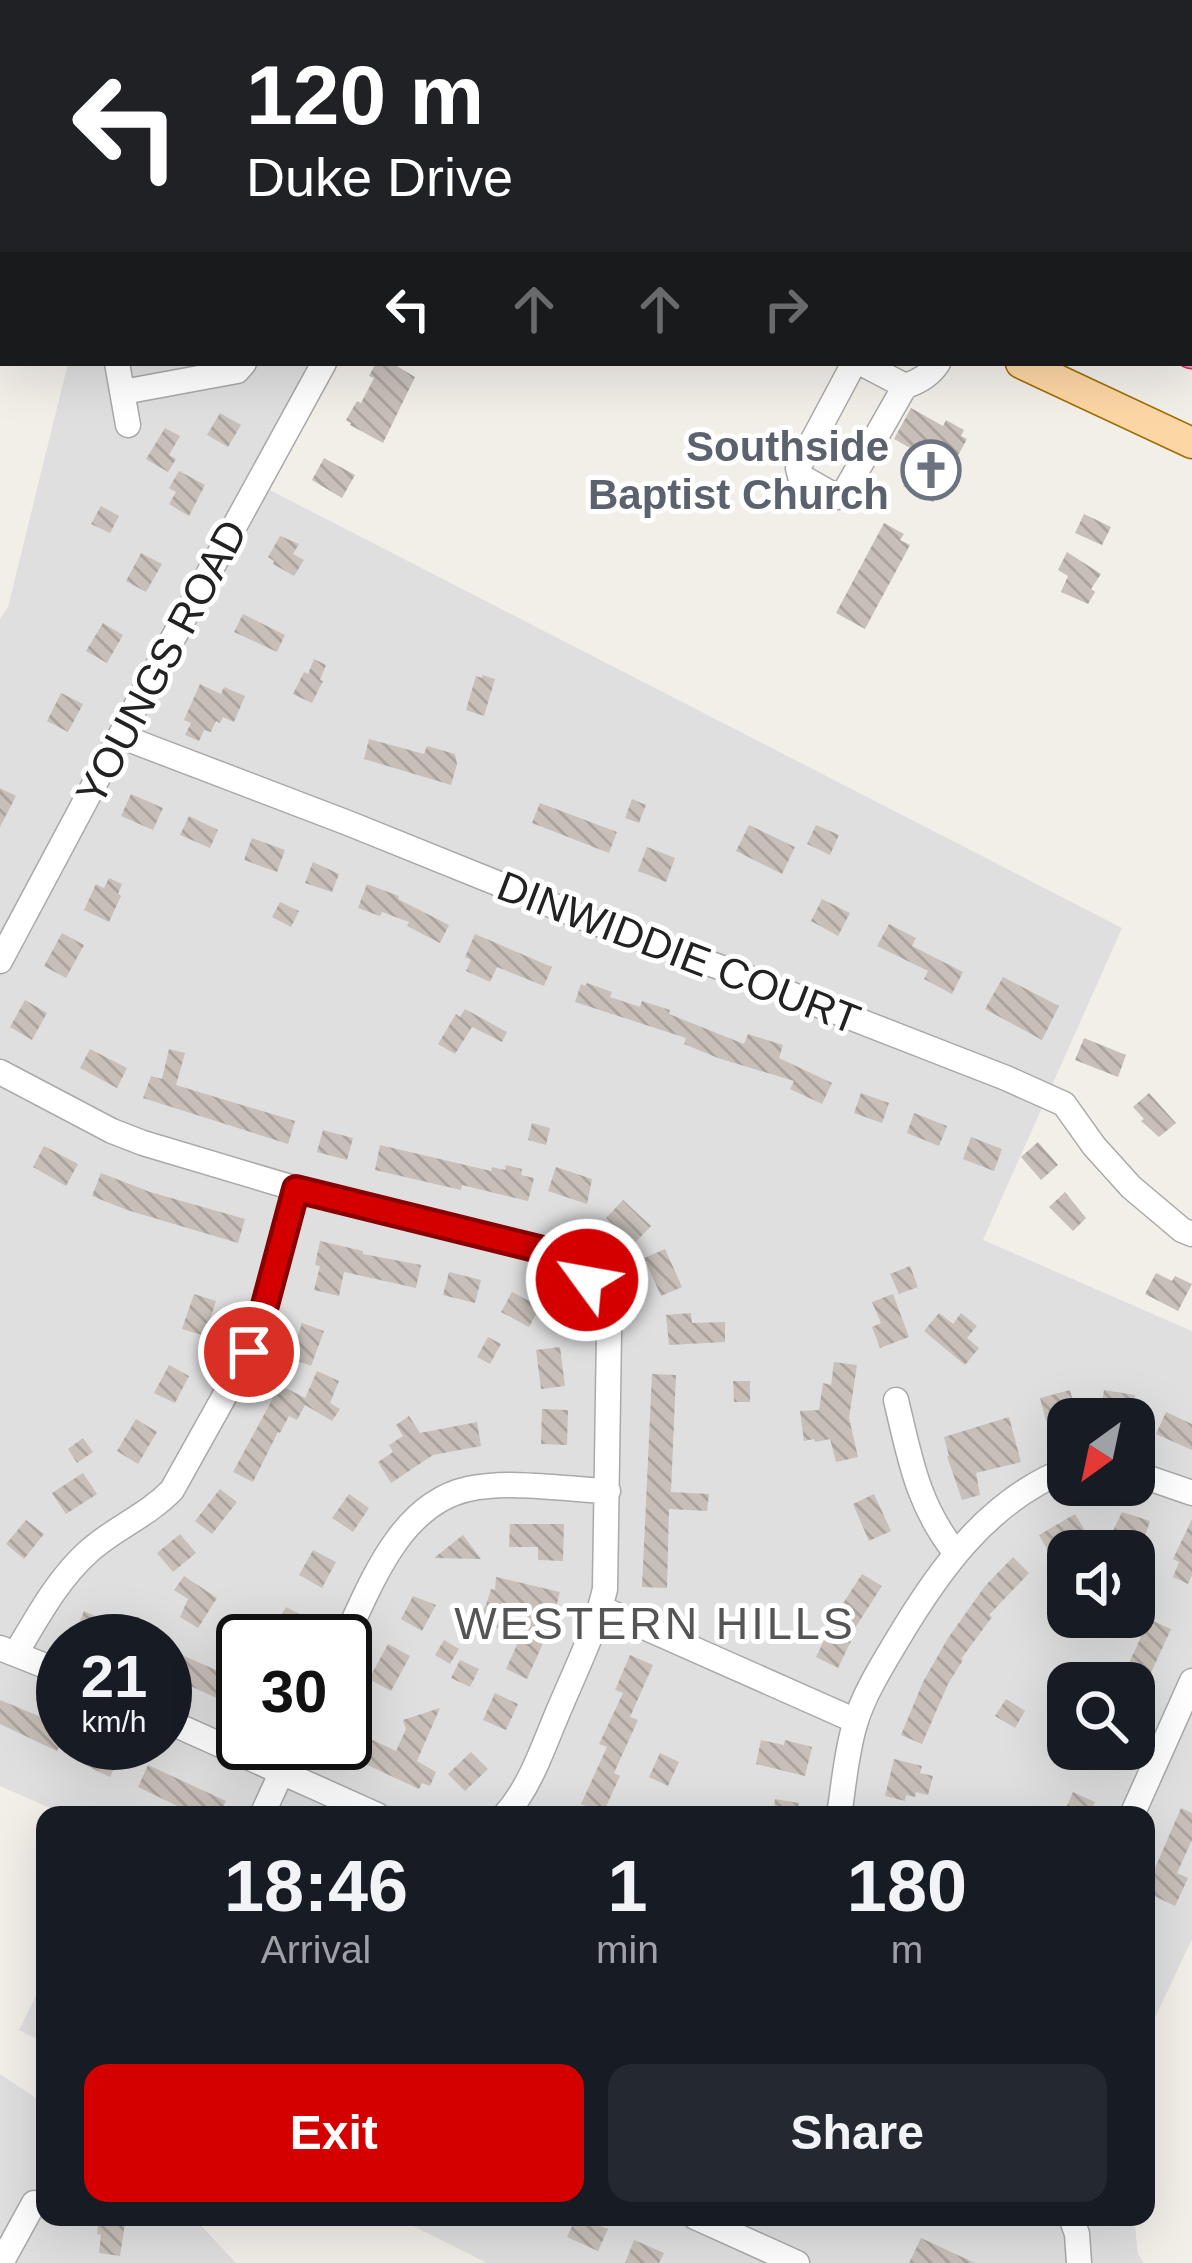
<!DOCTYPE html>
<html lang="en">
<head>
<meta charset="utf-8">
<style>
	body { margin:0; font-family:Arial,sans-serif; background:#242831; color:#f1f3f6; height:100vh; display:flex; flex-direction:column; font-size:45px; white-space:nowrap }
	* { box-sizing:border-box; margin:0 }
	p { font-size:39px; color:#9ea1a6 }
	.icon { flex:none; width:66px; height:66px; fill:none; stroke:currentColor; stroke-width:2; stroke-linecap:round; stroke-linejoin:round }
	.map { position:relative; flex:1; overflow:hidden }
	.panel { position:absolute; left:36px; top:1806px; width:1119px; height:420px; display:flex; flex-direction:column; background:#171b24; border-radius:24px; box-shadow:0 12px 48px #0002 }
	.panel>* { flex:none }
	.top-card { position:absolute; left:0px; top:0px; width:1194px; height:366px; box-shadow:0 12px 48px #0002; background:#202124; color:#fff; overflow:hidden }
	.needle { width:78px; rotate:213deg }
	.fabs { position:absolute; left:1047px; top:1398px; display:grid; gap:24px }
	.fabs a { display:grid; place-items:center; width:108px; height:108px; border-radius:24px; background:#171b24; box-shadow:0 12px 48px #0002; font-size:60px }
	.speed { position:absolute; left:36px; top:1614px; display:flex; gap:24px; font-size:60px; font-weight:700; text-align:center }
	.speed>* { display:grid; place-content:center; width:156px; height:156px; border-radius:50%; background:#171b24; box-shadow:0 12px 48px #0002; line-height:1 }
	.speed small { font-size:30px; font-weight:400 }
	.speed .limit { border:6px solid #111; border-radius:18px; background:#fff; color:#111 }
	.pin { position:absolute; display:grid; place-items:center; width:102px; height:102px; color:#fff; margin:-51px; border:6px solid #fff; border-radius:50%; box-shadow:0 3px 12px #0007 }
	.me { position:absolute; width:132px; margin:-66px; rotate:302deg; stroke-linejoin:round; filter:drop-shadow(0 0 9px #0008) }
	.turn { display:flex; align-items:center; gap:42px; height:252px; padding:0 48px; font-size:54px }
	.turn .icon { width:156px; height:156px; stroke-width:2.5 }
	.turn b { display:block; font-size:84px; line-height:102px }
	.lanes { display:flex; align-items:center; height:114px; padding:0 48px; background:#0003; justify-content:center; gap:60px; direction:ltr }
	.lanes .off { opacity:.35 }
	.eta { display:flex; justify-content:space-evenly; align-items:center; height:204px; text-align:center }
	.eta b { font-size:72px; font-weight:700; line-height:84px }
	.action { display:flex; gap:24px; margin-top:auto; padding:24px 48px }
	.action a { flex:1; height:138px; border-radius:24px; background:#d40000; color:#fff; font-size:48px; font-weight:700; line-height:138px; text-align:center }
	.action a+a { background:#242831; color:#f1f3f6 }
	.map>svg:first-child { display:block }
	.residential { fill:#e0dfdf; fill-rule:evenodd }
	.building { fill:url(#building-back-hatch) }
	.lines { fill:none; stroke-linecap:round; stroke-linejoin:round }
	.minor-casing { stroke:#a9a9a9; stroke-width:27 }
	.major-casing { stroke:#a06b00; stroke-width:33 }
	.highway-casing { stroke:#dc2a67; stroke-width:39 }
	.minor { stroke:#fff; stroke-width:24 }
	.major { stroke:#fcd6a4; stroke-width:30 }
	.highway { stroke:#e892a2; stroke-width:36 }
	.route-casing { stroke:#8a0000; stroke-width:30 }
	.route { stroke:#d40000; stroke-width:21 }
	.labels { text-anchor:middle; stroke-width:10; stroke-linejoin:round; paint-order:stroke }
	.worship-label { font-size:42px; font-weight:bold; fill:#5b616d; stroke:#fff; text-anchor:end }
	.street-label { font-size:42px; fill:#222; stroke:#fff }
	.neighbourhood-label { font-size:45px; letter-spacing:3px; fill:#555; stroke:#fff }
</style>
</head>
<body>
<div class="map">
<svg width="1192" height="2263" viewBox="0 0 1192 2263">
	<defs>
		<pattern id="building-back-hatch" width="6" height="6" patternUnits="userSpaceOnUse" patternTransform="scale(3)"><rect width="6" height="6" fill="#c7bfb8"/><path d="M-1 5l2 2M0 0l6 6M5-1l2 2" fill="none" stroke="#aba49e"/></pattern>
	</defs>
	<rect width="100%" height="100%" fill="#f2efe9"/>
	<path class="residential" d="M0 51 3 55V269H0Z
		M68 363H323L258 484 1122 928 983 1240 1192 1331V1939L1146 2037V1815H66L0 1786V961L11 940 0 933V619L8 607ZM1068 1419H1134V1485H1068ZM1068 1551H1134V1617H1068ZM63 1641H165V1743H63ZM243 1641H345V1743H243ZM1068 1683H1134V1749H1068Z
		M45 1977V2043L19 2030Z
		M0 2074 45 2104V2217H193L236 2263H0Z
		M395 2217H1134L1138 2254 1144 2263H487Z"/>
	<path class="building" d="M376 363H392L415 377 383 443 350 425 351 423 346 420 357 401 361 403 374 378 369 376Z
		M911 408 943 426 946 420 964 430 961 436 967 439 933 502 903 486 921 454 894 439Z
		M220 413 241 425 228 447 207 435Z
		M165 428 180 436 169 455 176 459 168 472 146 459Z
		M324 458 355 475 342 498 312 480Z
		M179 471 205 485 189 516 169 504 176 492 169 488Z
		M101 506 119 516 110 533 91 524Z
		M1084 514 1111 527 1102 545 1075 533Z
		M884 523 904 534 900 540 910 545 865 629 836 613Z
		M280 536 299 544 293 554 304 560 294 576 273 564 274 561 268 557Z
		M1067 552 1101 574 1091 589 1095 592 1088 604 1061 592 1068 576 1058 570Z
		M141 553 162 564 146 592 126 581Z
		M243 614 285 635 277 652 234 632Z
		M103 623 123 635 107 663 86 651Z
		M314 659 326 665 320 680 323 681 312 703 293 694 304 672 308 674Z
		M482 675 495 679 484 716 466 710 476 676 482 678Z
		M200 684 221 694 224 687 245 696 234 722 223 717 220 723 216 721 211 732 204 730 199 741 185 735 191 723 184 720Z
		M61 693 83 704 68 732 47 721Z
		M369 739 424 754 427 746 455 754 457 764 451 785 364 759Z
		M0 788 16 796 0 827Z
		M131 794 163 808 153 830 121 816Z
		M632 799 646 805 639 823 625 818Z
		M540 803 617 832 609 853 532 823Z
		M189 816 218 830 210 848 180 835Z
		M749 825 795 847 782 874 736 851Z
		M816 825 839 835 830 855 807 844Z
		M252 838 285 850 277 872 244 860Z
		M647 847 675 858 666 882 638 871Z
		M313 862 339 874 332 892 305 883Z
		M109 878 122 884 118 894 121 896 109 922 84 910 96 884 104 888Z
		M367 884 399 896 398 899 449 925 440 943 407 926 409 922 382 912 380 916 358 908Z
		M822 899 850 913 838 936 811 921Z
		M280 902 299 911 291 927 272 917Z
		M889 924 916 938 912 946 963 972 952 994 924 979 928 971 877 946Z
		M62 933 84 945 66 978 44 966Z
		M475 934 552 967 544 986 497 967 490 982 466 971 471 960 465 957Z
		M1003 977 1059 1006 1042 1040 985 1009Z
		M587 983 612 992 610 997 640 1007 642 1001 670 1010 669 1014 744 1044 748 1034 783 1045 779 1058 832 1083 822 1104 790 1089 794 1081 718 1058 684 1044 686 1038 575 1002 581 984 585 986Z
		M25 1000 47 1013 32 1040 10 1027Z
		M465 1009 507 1032 502 1042 472 1027 455 1054 438 1044 456 1014 460 1017Z
		M1084 1038 1126 1055 1118 1077 1075 1060Z
		M90 1049 127 1068 117 1088 80 1068Z
		M169 1049 185 1053 176 1085 295 1121 288 1144 143 1098 151 1076 162 1079Z
		M861 1093 889 1103 882 1123 854 1113Z
		M1149 1093 1176 1123 1159 1137 1141 1121 1144 1119 1133 1107Z
		M914 1113 947 1126 939 1146 907 1133Z
		M532 1123 550 1128 546 1145 528 1140Z
		M323 1130 353 1138 347 1160 317 1152Z
		M971 1137 1002 1149 994 1171 963 1159Z
		M1038 1142 1058 1165 1041 1180 1021 1157Z
		M380 1145 491 1171 492 1167 505 1170 506 1165 522 1169 521 1175 534 1178 528 1201 462 1185 461 1190 375 1170Z
		M44 1146 78 1164 66 1186 33 1167Z
		M556 1167 592 1179 587 1204 548 1191Z
		M101 1173 150 1192 245 1219 238 1243 127 1210 92 1196Z
		M1065 1192 1086 1218 1073 1231 1049 1207Z
		M623 1200 651 1226 634 1244 606 1218Z
		M320 1241 363 1251V1254L421 1265 416 1288 344 1272 339 1296 314 1290 320 1266 315 1265Z
		M665 1249 682 1287 661 1296 644 1258Z
		M910 1266 918 1287 899 1294 890 1274Z
		M449 1272 481 1280 475 1303 443 1295Z
		M1156 1273 1172 1281 1175 1276 1192 1284 1178 1311 1145 1294Z
		M512 1292 540 1307 529 1327 501 1312Z
		M194 1294 216 1301 205 1336 182 1329Z
		M893 1294 909 1337 880 1348 872 1327 881 1323 872 1302Z
		M691 1313 692 1323 725 1322V1342L669 1345 666 1315Z
		M939 1313 953 1324 961 1313 977 1326 967 1338 979 1348 965 1365 924 1331Z
		M302 1323 324 1331 311 1366 290 1358Z
		M488 1337 501 1344 490 1364 477 1357Z
		M560 1347 565 1386 541 1389 536 1350Z
		M834 1362 857 1365 849 1418 858 1457 836 1462 830 1439 815 1442 814 1439 804 1441 800 1411 819 1410 823 1383 831 1385Z
		M169 1365 189 1376 175 1403 154 1393Z
		M317 1371 339 1381 330 1403 340 1409 332 1421 305 1405 297 1420 289 1416 280 1433 278 1432 253 1482 233 1472 280 1385 305 1398Z
		M652 1374 676 1375 671 1492 709 1494 707 1511 669 1509 667 1588 642 1587Z
		M733 1381H750V1402H734Z
		M1070 1390 1076 1413 1046 1421 1040 1398Z
		M1104 1390 1135 1395 1132 1419 1100 1414Z
		M542 1409 568 1410 567 1445 541 1444Z
		M1166 1412 1192 1424V1450L1156 1434Z
		M409 1416 420 1433 477 1422 481 1446 433 1455 391 1483 378 1462 393 1452 389 1445 403 1436 396 1425Z
		M1009 1417 1021 1462 976 1473 980 1495 962 1500 947 1456H949L944 1437Z
		M136 1419 157 1432 138 1464 117 1451Z
		M83 1438 93 1452 77 1463 68 1449Z
		M83 1473 97 1494 66 1514 52 1493Z
		M220 1489 237 1502 212 1534 195 1521Z
		M349 1494 369 1508 353 1532 332 1518Z
		M874 1494 891 1531 869 1541 853 1504Z
		M1122 1512 1150 1521 1143 1542 1112 1533Z
		M1075 1514 1087 1534 1051 1556 1039 1535Z
		M1192 1519V1575L1188 1584 1173 1577 1179 1562 1173 1559Z
		M26 1520 44 1534 24 1559 6 1544Z
		M510 1524H564L563 1561 538 1560V1547H509Z
		M180 1534 196 1553 173 1572 157 1553Z
		M463 1535 481 1559 434 1558Z
		M313 1550 336 1562 322 1588 299 1575Z
		M1013 1557 1029 1573 989 1615 992 1617 961 1659 963 1660 948 1684 922 1744 901 1735 923 1682 948 1638 985 1586Z
		M862 1574 882 1586 848 1639 851 1641 838 1668 816 1657 838 1611Z
		M184 1576 217 1598 198 1628 180 1617 188 1599 174 1590Z
		M496 1577 560 1592 552 1623 527 1679 506 1669 526 1624 506 1615 499 1629 478 1619 486 1605 491 1589 495 1590Z
		M413 1596 436 1605 422 1631 401 1619Z
		M286 1607 307 1618 295 1641H289L272 1632Z
		M84 1611 111 1623 110 1625 147 1641H91L74 1634Z
		M1149 1619 1171 1629 1134 1710V1683H1120Z
		M444 1640 459 1649 450 1664 435 1655Z
		M388 1644 410 1656 391 1691 369 1679Z
		M182 1655 243 1682V1710L177 1680 179 1676 174 1674Z
		M630 1655 653 1665 630 1717 638 1720 614 1773 620 1776 603 1813 581 1804 607 1747 599 1744 623 1693 615 1690Z
		M460 1660 479 1669 470 1687 451 1678Z
		M495 1693 518 1704 506 1730 483 1720Z
		M1006 1699 1025 1711 1015 1728 995 1716Z
		M0 1700 63 1726V1738L57 1751 0 1724Z
		M440 1708 417 1761 436 1772 430 1786 422 1783 419 1789 320 1743H345V1727L396 1751 406 1729 403 1720Z
		M761 1740 784 1745 785 1740 812 1747 805 1776 756 1764Z
		M92 1743 121 1754 110 1777 83 1764Z
		M1069 1749H1118L1109 1768Z
		M471 1752 488 1769 465 1791 448 1774Z
		M660 1753 679 1762 668 1786 649 1777Z
		M894 1759 922 1766 920 1773 933 1776 928 1795 916 1792 915 1797 906 1795 905 1801 885 1796Z
		M148 1765 226 1801 219 1815H196L138 1787Z
		M1073 1792 1095 1802 1089 1815H1063Z
		M775 1799 799 1803 797 1815H773Z
		M1181 1808 1192 1813V1840L1177 1873 1188 1878 1175 1906 1146 1892V1889Z
		M99 2217H126L120 2256 99 2253 101 2235 97 2234Z
		M576 2217 608 2229 598 2251 567 2237Z
		M921 2238 975 2263H909Z
		M634 2240 664 2253 659 2263H625Z"/>
	<g class="lines">
		<defs>
			<path id="minor" d="M117 363 128 425
				M854 363 798 468 800 476 837 497 844 493 905 386
				M861 363 905 386C919 382 930 375 938 363
				M123 392 237 371 244 363
				M120 736 348 823 596 923 739 974 1006 1078 1064 1104 1094 1146 1131 1187 1182 1230 1192 1234
				M0 961 143 693 324 363
				M0 1072 112 1131 143 1143 297 1189 539 1249C579 1266 599 1290 609 1332L605 1589C596 1629 577 1667 561 1705 545 1741 532 1785 505 1815
				M896 1400C910 1458 917 1504 955 1552
				M1134 1473 1192 1493
				M601 1608 856 1721
				M344 1641C371 1584 400 1504 468 1489 510 1480 565 1489 608 1491
				M0 1648 63 1673
				M16 1653C37 1618 57 1580 88 1552 114 1528 147 1516 172 1490L249 1352 261 1320 297 1189
				M165 1720 377 1815
				M262 1815 295 1743
				M839 1815C844 1785 846 1753 855 1724 863 1696 881 1667 896 1642 938 1571 988 1500 1068 1469
				M1132 1815 1192 1681
				M695 2217 797 2263
				M1071 2217 1077 2234 1079 2263
				M1 2263 34 2203"/>
			<path id="major" d="M509 3 511 0
				M551 3 554 0
				M0 283H3
				M1021 363 1192 443"/>
			<path id="highway" d="M675 0 682 3
				M982 0 985 3
				M1037 0 1040 3
				M1100 0 1102 3
				M1191 187 1192 189
				M1191 265 1192 267
				M1191 348 1192 350"/>
		</defs>
		<use href="#minor" class="minor-casing"/>
		<use href="#major" class="major-casing"/>
		<use href="#highway" class="highway-casing"/>
		<use href="#minor" class="minor"/>
		<use href="#major" class="major"/>
		<use href="#highway" class="highway"/>
	</g>
	<g class="lines">
		<defs>
			<path id="route" d="M249 1352 261 1320 296 1189 539 1249 560 1258 587 1280"/>
		</defs>
		<use href="#route" class="route-casing"/>
		<use href="#route" class="route"/>
	</g>
	<defs>
		<symbol id="church-ring" viewBox="-11 -11 22 22"><circle r="9.5" fill="#fff" stroke="#6b7280" stroke-width="1.5"/><path d="M-1.2-6h2.4v3.5h3.3v2.4h-3.3V6h-2.4V-.1h-3.3v-2.4h3.3Z" fill="#6b7280"/></symbol>
	</defs>
	<g fill-rule="evenodd">
		<use href="#church-ring" x="898" y="437" width="66" height="66"/>
	</g>
	<g class="labels">
		<g class="worship-label">
			<text x="889" y="461">Southside<tspan x="889" dy="48">Baptist Church</tspan></text>
		</g>
		<g class="street-label">
			<text transform="translate(161 662) rotate(-62)" y="15">YOUNGS ROAD</text>
			<text transform="translate(679 952) rotate(21)" y="15">DINWIDDIE COURT</text>
		</g>
		<g class="neighbourhood-label">
			<text x="655" y="1639">WESTERN HILLS</text>
		</g>
	</g>
</svg>
<div class="fabs">
<a><svg class="needle" viewBox="-14 -14 28 28"><path d="M0-13l5 13h-10z" fill="#e53935"/><path d="M0 13l5-13h-10z" fill="#9ea1a6"/></svg></a>
<a><svg class="icon" aria-label="sound" viewBox="0 0 24 24"><path d="M4 9h4l5-4v14l-5-4H4zM17 9q2 3 0 6"/></svg></a>
<a><svg class="icon" aria-label="search" viewBox="0 0 24 24"><circle cx="10" cy="10" r="6"/><path d="M15 15l6 6"/></svg></a>
</div>
<div class="speed"><div>21<small>km/h</small></div><div class="limit">30</div></div>
<div class="pin" style="left:249px;top:1352px;background:#d93025"><svg class="icon" aria-label="arrive" viewBox="0 0 24 24"><path d="M6 21V4h12l-3 4 3 4H6"/></svg></div>
<svg class="me" style="left:587px;top:1280px" viewBox="-20 -20 40 40"><circle r="17" fill="#d40000" stroke="#fff" stroke-width="3"/><path d="M0-11L8 9 0 5-8 9z" fill="#fff"/></svg>
<div class="top-card">
<div class="turn"><svg class="icon" aria-label="left" viewBox="0 0 24 24"><path d="M17 20v-9H6M10 6l-5 5 5 5"/></svg><div><b>120 m</b>Duke Drive</div></div>
<div class="lanes"><svg class="icon" aria-label="left" viewBox="0 0 24 24"><path d="M17 20v-9H6M10 6l-5 5 5 5"/></svg><svg class="icon off" aria-label="ahead" viewBox="0 0 24 24"><path d="M12 20V5M6 11l6-6 6 6"/></svg><svg class="icon off" aria-label="ahead" viewBox="0 0 24 24"><path d="M12 20V5M6 11l6-6 6 6"/></svg><svg class="icon off" aria-label="right" viewBox="0 0 24 24"><path d="M7 20v-9h11M14 6l5 5-5 5"/></svg></div>
</div>
<section class="panel">
<div class="eta">
<div><b>18:46</b><p>Arrival</p></div>
<div><b>1</b><p>min</p></div>
<div><b>180</b><p>m</p></div>
</div>
<div class="action"><a>Exit</a><a>Share</a></div>
</section>
</div>
</body>
</html>
